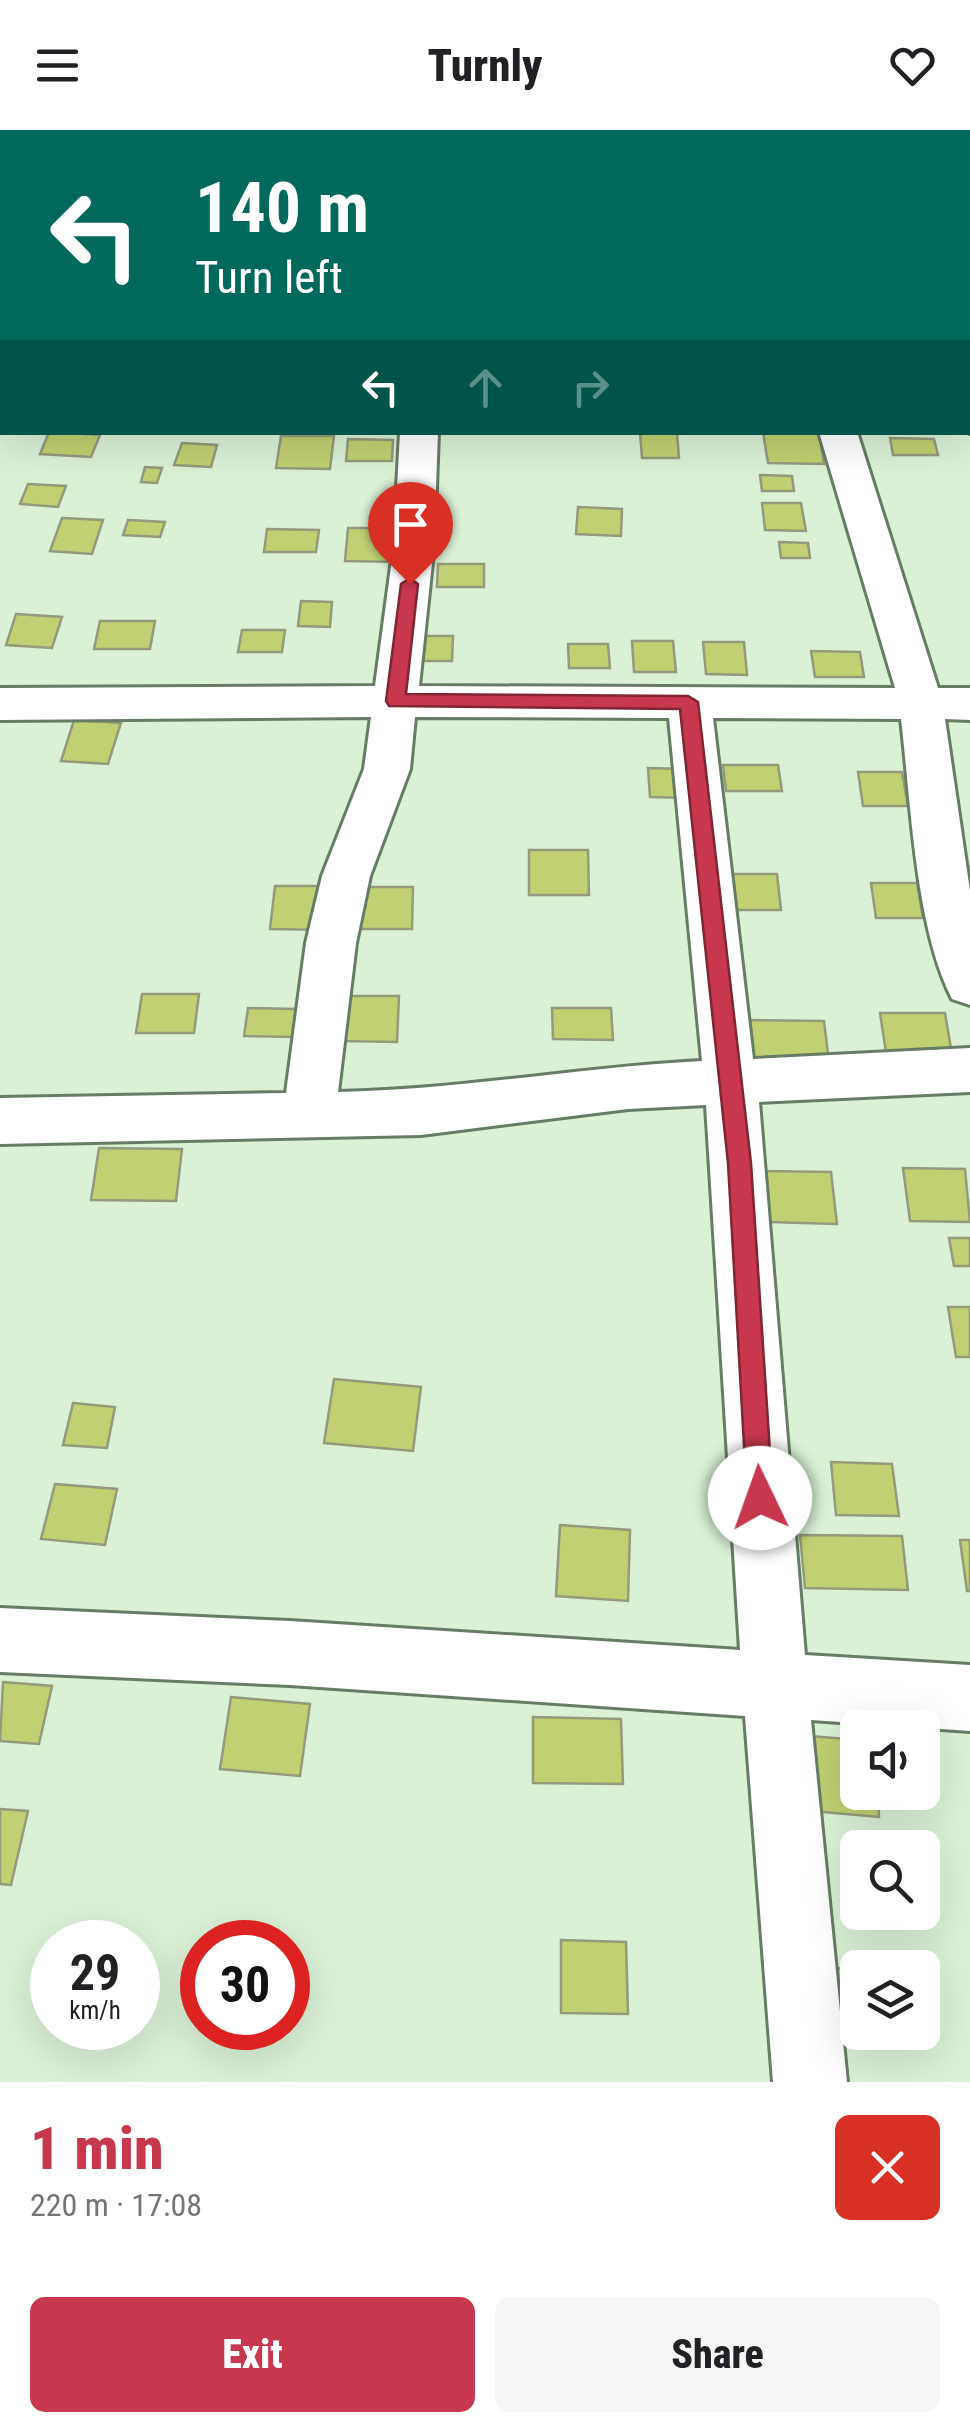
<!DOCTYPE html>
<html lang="en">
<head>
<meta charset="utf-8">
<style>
	body { margin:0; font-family:"Roboto Condensed",sans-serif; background:#f6f6f6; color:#202124; height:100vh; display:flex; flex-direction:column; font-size:38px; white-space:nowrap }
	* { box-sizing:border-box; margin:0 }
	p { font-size:32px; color:#757577 }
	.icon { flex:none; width:55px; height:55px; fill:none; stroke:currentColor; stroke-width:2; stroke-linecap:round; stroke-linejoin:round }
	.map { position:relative; height:1952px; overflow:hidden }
	.sheet { display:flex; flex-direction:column; background:#fff; flex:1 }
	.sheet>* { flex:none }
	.hud { position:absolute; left:0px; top:0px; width:970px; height:305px; box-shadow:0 10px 40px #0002; background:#00695c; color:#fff; overflow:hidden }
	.buttons { position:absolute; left:840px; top:1580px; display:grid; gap:20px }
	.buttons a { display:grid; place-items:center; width:100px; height:100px; border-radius:15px; background:#fff; box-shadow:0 10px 40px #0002; font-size:50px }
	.speed { position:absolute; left:30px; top:1790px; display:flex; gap:20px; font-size:50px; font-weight:700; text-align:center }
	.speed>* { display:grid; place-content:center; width:130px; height:130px; border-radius:50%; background:#fff; box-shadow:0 10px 40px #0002; line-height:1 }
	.speed small { font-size:25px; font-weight:400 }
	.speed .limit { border:15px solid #d22; background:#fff; color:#111 }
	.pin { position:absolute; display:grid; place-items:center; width:85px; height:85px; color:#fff; margin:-102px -42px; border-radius:50% 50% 50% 0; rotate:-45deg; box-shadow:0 0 10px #0007 }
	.pin .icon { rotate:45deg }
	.me { position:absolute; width:110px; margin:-55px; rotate:357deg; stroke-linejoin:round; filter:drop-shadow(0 0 8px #0008) }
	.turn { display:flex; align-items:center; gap:35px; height:210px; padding:0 30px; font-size:45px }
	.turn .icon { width:130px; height:130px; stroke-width:2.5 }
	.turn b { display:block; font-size:70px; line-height:85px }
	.lanes { display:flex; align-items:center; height:95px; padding:0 30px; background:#0003; justify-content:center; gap:50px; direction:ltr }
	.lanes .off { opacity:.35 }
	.round { display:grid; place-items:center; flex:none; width:105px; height:105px; border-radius:15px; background:#f6f6f6 }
	.summary { display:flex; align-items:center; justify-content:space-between; height:170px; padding:0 30px }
	h1 { font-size:60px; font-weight:800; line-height:75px; color:#c7374e }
	.action { display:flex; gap:20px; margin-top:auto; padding:20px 30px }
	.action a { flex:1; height:115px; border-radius:15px; background:#c7374e; color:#fff; font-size:40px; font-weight:800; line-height:115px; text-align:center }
	.action a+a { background:#f6f6f6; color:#202124 }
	header { display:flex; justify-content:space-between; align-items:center; height:130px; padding:0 30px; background:#fff; font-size:45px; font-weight:800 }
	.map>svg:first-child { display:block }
	.building { fill:#c1d072; stroke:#949a7b; stroke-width:2.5 }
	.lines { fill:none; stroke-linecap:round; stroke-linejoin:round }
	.minor-casing { stroke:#677c64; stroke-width:6 }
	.minor { fill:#fff; fill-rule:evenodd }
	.route { fill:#c7374e; stroke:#812433; stroke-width:2.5 }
</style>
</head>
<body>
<header><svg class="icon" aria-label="menu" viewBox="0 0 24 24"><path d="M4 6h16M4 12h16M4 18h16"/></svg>Turnly<svg class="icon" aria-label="heart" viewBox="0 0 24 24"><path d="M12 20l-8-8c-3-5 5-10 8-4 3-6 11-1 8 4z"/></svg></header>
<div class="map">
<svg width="970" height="1952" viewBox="0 0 970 1952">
	<rect width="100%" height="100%" fill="#daf1d6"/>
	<path class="building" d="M49 302H56L100 305 91 327 40 324Z
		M640 302 677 303 679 328H642Z
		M763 302H819L824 334 768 333Z
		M281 306H334L330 339 276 338Z
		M890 308 934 309 938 325H893Z
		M348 309 393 310 392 331H346Z
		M182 313 217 315 211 337 174 335Z
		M145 337 162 338 157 353 141 352Z
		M760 345 792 346 794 361H762Z
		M28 354 66 356 58 377 20 374Z
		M762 373H801L806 401 765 400Z
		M578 377 622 379 621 406 576 404Z
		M62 388 103 390 92 424 50 421Z
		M128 390 165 392 160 407 123 405Z
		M348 398H404L402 432 345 431Z
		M267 399 319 400 316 422H264Z
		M779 412 808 413 810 428H781Z
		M438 434H484V457H437Z
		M301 471 332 472 330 497 298 496Z
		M16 484 62 487 52 518 6 515Z
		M100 491H155L150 519H94Z
		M242 500H285L282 522H238Z
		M416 506H453L452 531H415Z
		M632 511H673L676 542H634Z
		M703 512H744L747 545 706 544Z
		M568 514H608L610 538H569Z
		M811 521 860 522 864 547H815Z
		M74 590 121 593 108 634 61 631Z
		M723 635H778L782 661H726Z
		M648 638 683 639 686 668 650 667Z
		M858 642H902L908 676H863Z
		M529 720H588L589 765H529Z
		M723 744H777L781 780H727Z
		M871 753H917L923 788H876Z
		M275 756H330L327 800 270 799Z
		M360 757H413L412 799H357Z
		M142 864H199L194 903H136Z
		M342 866H399L397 912 339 911Z
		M248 878 296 879 293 907 244 906Z
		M552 878H611L613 910 553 909Z
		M880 883H945L953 930 887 929Z
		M743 890 824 891 829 932H747Z
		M99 1018 182 1019 176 1071 91 1070Z
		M903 1038 965 1039 970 1092 910 1091Z
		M765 1041 831 1042 837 1094 769 1092Z
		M949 1108H970V1136H954Z
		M948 1177H970V1227H956Z
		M334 1249 421 1257 413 1321 324 1313Z
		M73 1273 115 1277 107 1318 63 1315Z
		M831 1332 892 1334 899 1386 836 1385Z
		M55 1354 117 1359 105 1415 41 1409Z
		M560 1395 630 1400 628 1471 556 1466Z
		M800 1405 902 1406 908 1460 805 1458Z
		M960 1410H970V1461H967Z
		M3 1552 52 1556 39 1614 0 1611Z
		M231 1567 310 1574 300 1646 220 1639Z
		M533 1587 621 1589 623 1654 533 1653Z
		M810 1606 858 1610V1662H878L879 1687 812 1681Z
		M0 1679 28 1681 11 1755 0 1754Z
		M561 1810 626 1812 628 1884 561 1883Z
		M828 1838 858 1839V1902H905L906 1916 834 1915Z"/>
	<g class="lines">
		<defs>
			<path id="minor" d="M767 0H799L800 2H768Z
				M0 61H2V81H0Z
				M968 111H970V131H968Z
				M0 274 2 275V298H0Z
				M968 279H970V303L968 302Z
				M400 302H438L434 414 419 556 895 558 819 302H857L938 558H970V590L945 589 970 761V875L952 869C915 796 911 672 901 589L713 588 753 929 970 918V962L759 972 805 1525 970 1535V1601L811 1590 847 1952H773L745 1586 290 1555 0 1542V1478L290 1491 740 1520 706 975 628 979 421 1005 0 1014V968L286 963 306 813 322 746 364 639 371 587 0 590V558L375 556 394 414ZM415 587 669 588 702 931C580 937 460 960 338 962L356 813 370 746 410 639Z"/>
		</defs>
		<use href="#minor" class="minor-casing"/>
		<use href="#minor" class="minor"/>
	</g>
	<path class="route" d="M410 448 418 454 406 564 688 566 698 572 751 1033 773 1368 769 1377 760 1381 750 1377 747 1368 728 1033 680 579 389 576 386 571 401 454Z"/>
</svg>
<div class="buttons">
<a><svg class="icon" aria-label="sound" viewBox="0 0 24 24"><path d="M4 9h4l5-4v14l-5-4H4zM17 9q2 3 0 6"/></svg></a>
<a><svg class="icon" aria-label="search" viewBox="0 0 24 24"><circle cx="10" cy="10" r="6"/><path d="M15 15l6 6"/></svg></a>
<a><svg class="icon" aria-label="layers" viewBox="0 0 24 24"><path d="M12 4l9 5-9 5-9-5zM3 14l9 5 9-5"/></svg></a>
</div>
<div class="speed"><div>29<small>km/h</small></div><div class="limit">30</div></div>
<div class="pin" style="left:410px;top:454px;background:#d93025"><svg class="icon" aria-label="arrive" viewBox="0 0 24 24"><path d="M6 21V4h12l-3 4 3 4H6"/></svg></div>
<svg class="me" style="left:760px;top:1368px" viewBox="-20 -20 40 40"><circle r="19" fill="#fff"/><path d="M0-13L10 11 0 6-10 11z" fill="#c7374e"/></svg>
<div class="hud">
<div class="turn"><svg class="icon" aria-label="left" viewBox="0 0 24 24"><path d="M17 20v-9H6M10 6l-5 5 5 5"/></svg><div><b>140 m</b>Turn left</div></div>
<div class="lanes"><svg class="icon" aria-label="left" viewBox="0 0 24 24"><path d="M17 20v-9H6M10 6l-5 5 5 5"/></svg><svg class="icon off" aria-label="ahead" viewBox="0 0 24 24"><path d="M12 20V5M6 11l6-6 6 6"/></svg><svg class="icon off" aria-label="right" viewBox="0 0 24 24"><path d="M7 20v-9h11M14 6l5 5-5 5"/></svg></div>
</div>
</div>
<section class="sheet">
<div class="summary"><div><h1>1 min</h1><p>220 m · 17:08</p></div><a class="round" style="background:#d93025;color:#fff"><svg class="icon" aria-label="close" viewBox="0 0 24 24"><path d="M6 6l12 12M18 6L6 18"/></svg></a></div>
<div class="action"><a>Exit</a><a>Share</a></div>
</section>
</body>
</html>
